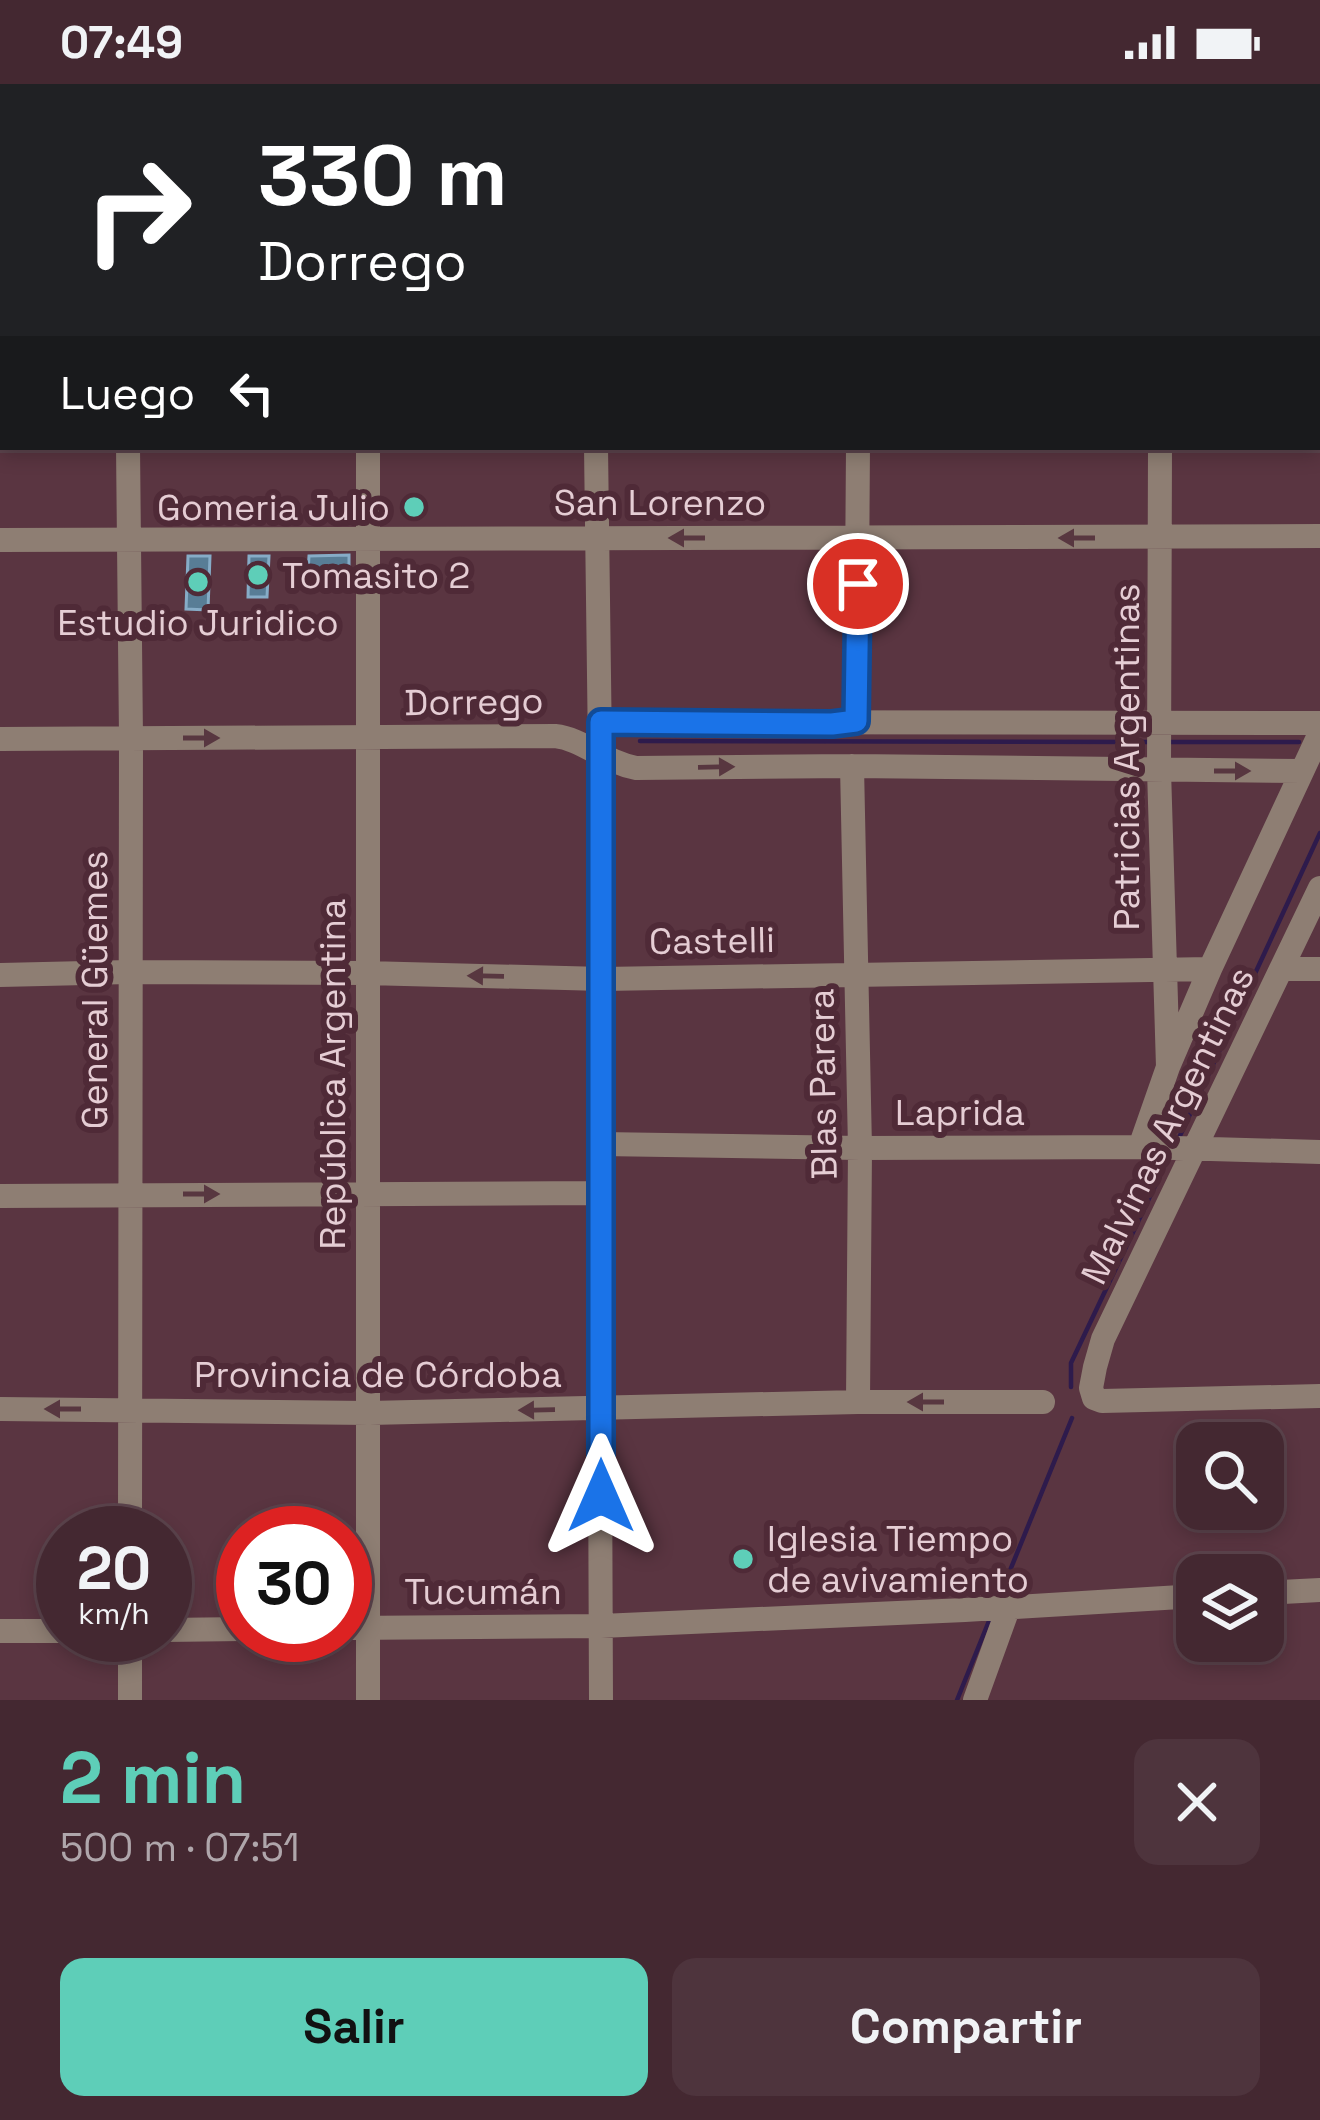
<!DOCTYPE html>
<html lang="es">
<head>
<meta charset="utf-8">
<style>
	body { margin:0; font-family:"Space Grotesk",sans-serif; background:#4e343d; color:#f1f3f6; height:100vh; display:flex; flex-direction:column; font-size:45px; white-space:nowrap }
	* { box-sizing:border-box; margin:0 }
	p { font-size:39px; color:#afa6ab }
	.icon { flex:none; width:66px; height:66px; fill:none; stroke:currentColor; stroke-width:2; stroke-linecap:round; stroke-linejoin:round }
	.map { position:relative; height:1616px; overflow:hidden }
	.side { display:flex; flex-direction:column; background:#442831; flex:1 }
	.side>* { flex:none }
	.guide { position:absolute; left:0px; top:0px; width:1320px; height:366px; box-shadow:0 6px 18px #0003,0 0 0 3px #5c444d; background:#202124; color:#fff; overflow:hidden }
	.tools { position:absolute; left:1176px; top:1338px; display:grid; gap:24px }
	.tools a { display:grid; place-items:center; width:108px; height:108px; border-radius:24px; background:#442831; box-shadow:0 6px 18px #0003,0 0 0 3px #5c444d; font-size:60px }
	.speed { position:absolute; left:36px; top:1422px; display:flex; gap:24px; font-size:60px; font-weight:700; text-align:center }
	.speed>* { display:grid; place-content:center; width:156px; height:156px; border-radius:50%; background:#442831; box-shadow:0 6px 18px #0003,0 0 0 3px #5c444d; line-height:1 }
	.speed small { font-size:30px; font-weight:400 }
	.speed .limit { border:18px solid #d22; background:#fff; color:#111 }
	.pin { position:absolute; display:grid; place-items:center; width:102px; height:102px; color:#fff; margin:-51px; border:6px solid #fff; border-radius:50%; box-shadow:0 3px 12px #0007 }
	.me { position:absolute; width:132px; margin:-66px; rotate:0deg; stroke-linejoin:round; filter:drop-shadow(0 0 9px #0008) }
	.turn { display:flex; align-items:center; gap:42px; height:252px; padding:0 60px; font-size:54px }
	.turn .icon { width:156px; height:156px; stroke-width:2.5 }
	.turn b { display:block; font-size:84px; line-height:102px }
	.then { display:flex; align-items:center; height:114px; padding:0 60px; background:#0003; gap:24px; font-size:45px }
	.round { display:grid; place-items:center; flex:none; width:126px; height:126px; border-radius:24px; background:#4e343d }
	.summary { display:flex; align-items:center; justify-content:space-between; height:204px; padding:0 60px }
	h1 { font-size:72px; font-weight:700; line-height:90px; color:#5eceb8 }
	.cta { display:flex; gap:24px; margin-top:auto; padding:24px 60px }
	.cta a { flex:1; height:138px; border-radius:24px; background:#5eceb8; color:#111; font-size:48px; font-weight:700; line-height:138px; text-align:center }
	.cta a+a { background:#4e343d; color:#f1f3f6 }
	.status { display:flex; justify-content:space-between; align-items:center; height:84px; padding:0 60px; background:#442831; direction:ltr }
	.status svg { height:33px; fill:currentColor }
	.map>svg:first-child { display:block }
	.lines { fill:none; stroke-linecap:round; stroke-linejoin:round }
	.stream { stroke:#2e1b4c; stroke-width:4.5 }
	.building { fill:#587d96; stroke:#86acc7; stroke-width:3 }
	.minor { stroke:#8e7e73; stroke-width:24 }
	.oneway { fill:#583740 }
	.route-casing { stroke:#114b97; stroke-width:30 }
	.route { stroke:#1a73e8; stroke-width:21 }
	.poi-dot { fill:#5eceb8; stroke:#4f2a37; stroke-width:4.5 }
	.labels { text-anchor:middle; stroke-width:12; stroke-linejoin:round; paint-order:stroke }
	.street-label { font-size:36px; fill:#e5cdd4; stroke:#4f2a37 }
	.poi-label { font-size:36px; fill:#e5cdd4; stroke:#4f2a37; text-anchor:start }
</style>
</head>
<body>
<div class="status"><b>07:49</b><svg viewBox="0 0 49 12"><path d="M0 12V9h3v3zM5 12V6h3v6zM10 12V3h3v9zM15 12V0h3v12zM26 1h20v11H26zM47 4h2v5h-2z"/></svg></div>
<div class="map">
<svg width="1320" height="1616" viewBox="0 0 1320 1616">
	<rect width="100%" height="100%" fill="#5a3541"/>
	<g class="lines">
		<path class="stream" d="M640 657 1150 658
			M1165 658H1299
			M1178 1056 1320 749
			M1071 1303V1279L1163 1085
			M998 1516 1072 1334
			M957 1616 991 1532"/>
	</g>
	<path class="building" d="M349 471V490L308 488 309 472Z
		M188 472H210L208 526 186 525Z
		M249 472H269L267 513H248Z"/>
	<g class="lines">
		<path class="minor" d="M129 0V3
			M855 0V3
			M1159 0V3
			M367 3V0
			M594 3V0
			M1317 11H1320
			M0 18H3
			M1317 227H1320
			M0 235H3
			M128 363 131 654 130 1449
			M368 363V1616
			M596 363 603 895 599 1109 601 1616
			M1160 363 1159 686 1168 983
			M0 456 1320 452
			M856 637 858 363
			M601 638 1320 639
			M0 655 555 652C583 655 604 678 636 684L852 682 1301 687
			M852 682 860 1064 858 1318
			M1320 804 1103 1255 1095 1283 1091 1304 1094 1314 1102 1317 1320 1312
			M1283 885H1320
			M0 891 129 888 366 889 603 895 1210 885
			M601 1060 860 1064 1140 1063 1320 1068
			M1140 1063 1168 983 1210 885 1320 649
			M0 1112 599 1109
			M0 1325 369 1329 858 1318H1043
			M1263 1509 1320 1506
			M345 1544 601 1542 965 1526 1197 1512
			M165 1546 243 1545
			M0 1547H63
			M130 1616V1551
			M975 1616 1009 1522"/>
	</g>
	<defs><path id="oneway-solid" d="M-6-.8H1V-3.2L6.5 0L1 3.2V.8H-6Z" transform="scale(3)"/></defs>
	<g class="oneway">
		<use href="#oneway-solid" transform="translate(687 454) rotate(180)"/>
		<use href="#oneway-solid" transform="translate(1077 454) rotate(-180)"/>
		<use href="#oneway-solid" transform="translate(201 654)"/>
		<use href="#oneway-solid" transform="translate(716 683) rotate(-1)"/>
		<use href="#oneway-solid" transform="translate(1232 687)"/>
		<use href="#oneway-solid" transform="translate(486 892) rotate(-179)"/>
		<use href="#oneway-solid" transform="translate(201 1110)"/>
		<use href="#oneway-solid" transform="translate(926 1318) rotate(180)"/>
		<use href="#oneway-solid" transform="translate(63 1325) rotate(-180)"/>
		<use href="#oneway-solid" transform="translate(537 1326) rotate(179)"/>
	</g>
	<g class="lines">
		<defs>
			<path id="route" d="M601 1412V638L832 640 856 637 858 500"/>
		</defs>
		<use href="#route" class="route-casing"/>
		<use href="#route" class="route"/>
	</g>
	<g class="poi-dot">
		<circle cx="414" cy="423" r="12"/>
		<circle cx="258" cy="491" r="12"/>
		<circle cx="198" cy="498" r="12"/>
		<circle cx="743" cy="1475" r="12"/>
	</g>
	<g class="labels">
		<g class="street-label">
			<text x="660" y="431">San Lorenzo</text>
			<text transform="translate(474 617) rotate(-1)" y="13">Dorrego</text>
			<text transform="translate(1126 673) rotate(-90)" y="13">Patricias Argentinas</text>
			<text transform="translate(712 856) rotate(-1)" y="13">Castelli</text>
			<text transform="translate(94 906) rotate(-90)" y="13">General Güemes</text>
			<text transform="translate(332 990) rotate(-90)" y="13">República Argentina</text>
			<text transform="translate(822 1000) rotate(-91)" y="13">Blas Parera</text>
			<text x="960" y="1041">Laprida</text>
			<text transform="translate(1167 1041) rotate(-64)" y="13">Malvinas Argentinas</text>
			<text x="378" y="1303">Provincia de Córdoba</text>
			<text x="483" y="1520">Tucumán</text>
		</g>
		<g class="poi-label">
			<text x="390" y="436" text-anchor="end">Gomeria Julio</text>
			<text x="282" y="504">Tomasito 2</text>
			<text x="198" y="551" text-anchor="middle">Estudio Juridico</text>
			<text x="767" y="1467">Iglesia Tiempo<tspan x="767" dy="41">de avivamiento</tspan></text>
		</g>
	</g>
</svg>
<div class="tools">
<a><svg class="icon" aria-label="search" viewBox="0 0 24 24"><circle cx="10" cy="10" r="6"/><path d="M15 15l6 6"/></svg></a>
<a><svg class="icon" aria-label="layers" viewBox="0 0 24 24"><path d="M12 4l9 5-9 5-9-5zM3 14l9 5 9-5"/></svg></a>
</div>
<div class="speed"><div>20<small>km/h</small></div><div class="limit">30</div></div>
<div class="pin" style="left:858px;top:500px;background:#d93025"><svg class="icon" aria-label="arrive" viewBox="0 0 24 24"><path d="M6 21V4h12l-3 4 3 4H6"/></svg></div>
<svg class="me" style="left:601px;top:1412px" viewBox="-20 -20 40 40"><path d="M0-17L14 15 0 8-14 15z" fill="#1a73e8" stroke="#fff" stroke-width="4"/></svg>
<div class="guide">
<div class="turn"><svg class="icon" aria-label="right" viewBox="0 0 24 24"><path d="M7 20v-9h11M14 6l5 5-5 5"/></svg><div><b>330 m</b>Dorrego</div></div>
<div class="then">Luego<svg class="icon" aria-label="left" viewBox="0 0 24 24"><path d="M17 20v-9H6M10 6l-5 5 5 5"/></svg></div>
</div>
</div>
<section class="side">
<div class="summary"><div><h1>2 min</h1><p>500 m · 07:51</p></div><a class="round"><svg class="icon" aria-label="close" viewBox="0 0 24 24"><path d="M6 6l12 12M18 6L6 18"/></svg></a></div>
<div class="cta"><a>Salir</a><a>Compartir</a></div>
</section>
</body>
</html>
